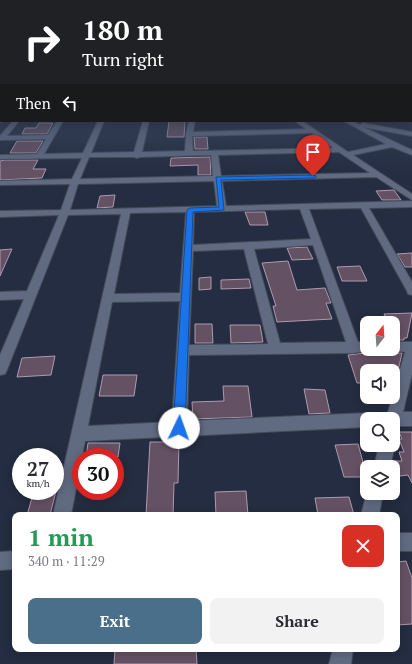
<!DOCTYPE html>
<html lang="en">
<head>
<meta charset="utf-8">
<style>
	body { margin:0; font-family:"PT Serif",serif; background:#f2f2f3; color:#2b2b33; height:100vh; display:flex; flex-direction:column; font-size:15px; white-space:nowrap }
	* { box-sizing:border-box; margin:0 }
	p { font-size:13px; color:#7c7c81 }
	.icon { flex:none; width:22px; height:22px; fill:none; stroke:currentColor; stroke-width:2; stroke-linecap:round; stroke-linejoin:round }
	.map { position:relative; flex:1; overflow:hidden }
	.panel { position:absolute; left:12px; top:512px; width:388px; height:140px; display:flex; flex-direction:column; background:#fff; border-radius:8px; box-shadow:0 2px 10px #0003 }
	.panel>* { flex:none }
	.top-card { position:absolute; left:0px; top:0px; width:412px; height:122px; box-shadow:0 2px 10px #0003; background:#202124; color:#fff; overflow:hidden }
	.needle { width:26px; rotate:17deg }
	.buttons { position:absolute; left:360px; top:316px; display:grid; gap:8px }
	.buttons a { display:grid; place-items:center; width:40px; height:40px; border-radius:8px; background:#fff; box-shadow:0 2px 10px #0003; font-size:20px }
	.speed { position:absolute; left:12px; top:448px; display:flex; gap:8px; font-size:20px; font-weight:700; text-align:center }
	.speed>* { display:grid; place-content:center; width:52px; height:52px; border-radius:50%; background:#fff; box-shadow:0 2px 10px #0003; line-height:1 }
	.speed small { font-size:10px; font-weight:400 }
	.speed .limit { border:6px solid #d22; background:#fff; color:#111 }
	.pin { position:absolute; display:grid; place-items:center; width:34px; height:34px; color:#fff; margin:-41px -17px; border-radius:50% 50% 50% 0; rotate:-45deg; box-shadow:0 0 4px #0007 }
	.pin .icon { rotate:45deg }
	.me { position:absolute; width:44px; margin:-22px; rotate:3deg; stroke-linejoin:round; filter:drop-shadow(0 0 3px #0008) }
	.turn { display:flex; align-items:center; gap:14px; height:84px; padding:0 16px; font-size:18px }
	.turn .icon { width:52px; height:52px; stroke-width:2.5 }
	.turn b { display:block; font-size:28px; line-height:34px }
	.then { display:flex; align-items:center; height:38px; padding:0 16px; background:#0003; gap:8px; font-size:15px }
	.round { display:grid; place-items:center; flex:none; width:42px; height:42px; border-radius:8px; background:#f2f2f3 }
	.headline { display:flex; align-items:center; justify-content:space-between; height:68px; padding:0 16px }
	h1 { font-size:24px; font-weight:600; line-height:30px; color:#1e9e55 }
	.primary-button { display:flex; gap:8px; margin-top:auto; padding:8px 16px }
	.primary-button a { flex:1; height:46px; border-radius:8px; background:#4a6f8a; color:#fff; font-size:16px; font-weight:600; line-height:46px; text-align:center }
	.primary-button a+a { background:#f2f2f3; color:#2b2b33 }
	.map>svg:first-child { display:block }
	.building { fill:#655164; stroke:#af9aaf }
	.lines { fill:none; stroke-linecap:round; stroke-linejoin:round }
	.minor-casing { stroke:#444b5a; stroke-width:2 }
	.minor { fill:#606b82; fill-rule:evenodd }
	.route { fill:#1a73e8; stroke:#114b97 }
</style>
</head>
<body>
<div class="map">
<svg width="412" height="664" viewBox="0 0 412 664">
	<rect width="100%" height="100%" fill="#242d41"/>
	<path class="building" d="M169 121H185L184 137H167Z
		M39 123H53L47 134H22L25 128H36Z
		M194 137H207L208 149H195Z
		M17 141H43L36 153H10Z
		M210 157 211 175H198V165L170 166 171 158Z
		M5 160H38L33 169H46L42 178 0 180V161Z
		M394 190 401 200H382L376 191Z
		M115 195 113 207 97 208 100 196Z
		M245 212H265L268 225H250Z
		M307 247 313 259 292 260 287 248Z
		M12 249 0 276V250Z
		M412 253V267H405L397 254Z
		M288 261 297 290 325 288 331 303H326L332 319 277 322 273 306H276L262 263Z
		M360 266 367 281H342L337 267Z
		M211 277V289L199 290V278Z
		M249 279 251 288 221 289V280Z
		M412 313 407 338H404V340H396L393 334V323H388L384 314Z
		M195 324H212L213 343H195Z
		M230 325H260L263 342 231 343Z
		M365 353H402L398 371H367V383H357L348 355Z
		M55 356 51 375 17 377 22 358Z
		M103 375H137L134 396H99Z
		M223 386H248L252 417 193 419 192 402 224 401Z
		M304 389 325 390 330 413 309 414Z
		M399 432H412V483L408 475 400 476 395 461H402L399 452H404L399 439H402Z
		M150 442H179L178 483H174L173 515H146Z
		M88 443H120L118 457H86Z
		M358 444 367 477H344L335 445Z
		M34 491H56L50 515H27Z
		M246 491 248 515H216L215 492Z
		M349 497 354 515H318L315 498Z
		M406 561 412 578V624L397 625V562Z
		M115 649H196L197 664H114Z"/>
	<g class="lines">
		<defs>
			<path id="minor" d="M0 89H1V93H0Z
				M411 100H412V104H411Z
				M0 102H1V106H0Z
				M411 114H412V118H411Z
				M0 118 1 121H3L0 122Z
				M13 121H19L7 136 48 135 57 121H63L44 154 83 153 98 121H104L91 153 134 152 143 121H149L142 152 185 151 186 134 189 121H195L193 132 306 129 295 121H302L348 152 386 144 344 121H352L360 125 363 123 412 132V136L363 127 412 150V155L392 147 353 155 412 194V200L376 177 222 181 226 206 412 201V207L369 208 412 282V295L408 294 407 291 361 208 309 209 358 342H367V349H372L371 350 354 353 189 355 187 421 367 413 372 415 374 419H367V427L85 441 71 515H53L121 214 68 215 7 370 5 374 0 375V355L24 299 0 300V292L27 291 59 215 0 217V211L61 210 70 184 0 185V181L72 179 82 158 0 159V155L37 154 46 139 0 140V136ZM311 133 333 148 193 151 192 136ZM339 152 370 173 221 176 218 155ZM211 155 213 176 80 179 89 157H134L137 158 140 157ZM214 181 217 206 70 210 78 184ZM300 209 311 239 193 245 194 212ZM186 212 180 293 114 294 130 213ZM313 245 346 342 280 343 254 249ZM244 249 268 344 189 345 193 251ZM180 301 172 422 88 426 112 302Z
				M393 342H412V374L403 412H412V426H399L398 428 393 430V419H386L405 352 389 350 388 349H393Z
				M393 441 395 445 390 467H374L379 445H393Z
				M367 492 383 493 379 515H361Z
				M397 533H412V551H397Z
				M15 551V569L0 570V552Z
				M333 649H353L351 664H329Z"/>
		</defs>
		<use href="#minor" class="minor-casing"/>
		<use href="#minor" class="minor"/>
	</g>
	<linearGradient id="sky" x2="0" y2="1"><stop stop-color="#141924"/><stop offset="0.46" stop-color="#3f4c65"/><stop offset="1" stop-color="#3f4c65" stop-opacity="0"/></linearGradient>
	<rect width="412" height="172" fill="url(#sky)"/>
	<path class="route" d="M313 175 316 176 315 178 221 180 224 210 193 212 185 428 183 432 179 433 175 432 173 428 187 210 190 208 219 207 216 177Z"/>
</svg>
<div class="buttons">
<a><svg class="needle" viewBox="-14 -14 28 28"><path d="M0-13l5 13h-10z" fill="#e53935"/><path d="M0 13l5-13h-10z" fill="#7c7c81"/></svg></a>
<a><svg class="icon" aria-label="sound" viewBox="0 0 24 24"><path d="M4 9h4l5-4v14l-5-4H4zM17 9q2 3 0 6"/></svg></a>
<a><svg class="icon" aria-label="search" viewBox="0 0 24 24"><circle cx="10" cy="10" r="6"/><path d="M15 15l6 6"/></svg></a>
<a><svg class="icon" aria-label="layers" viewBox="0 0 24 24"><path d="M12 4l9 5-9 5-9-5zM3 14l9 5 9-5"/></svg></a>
</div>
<div class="speed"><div>27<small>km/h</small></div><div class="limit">30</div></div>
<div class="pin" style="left:313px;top:176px;background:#d93025"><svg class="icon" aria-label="arrive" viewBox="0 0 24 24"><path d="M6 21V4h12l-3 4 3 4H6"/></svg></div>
<svg class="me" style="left:179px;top:428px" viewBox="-20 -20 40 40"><circle r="19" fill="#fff"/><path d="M0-13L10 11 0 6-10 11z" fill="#1a73e8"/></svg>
<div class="top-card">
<div class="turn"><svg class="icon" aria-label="right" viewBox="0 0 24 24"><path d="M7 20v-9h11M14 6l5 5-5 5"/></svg><div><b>180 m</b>Turn right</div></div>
<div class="then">Then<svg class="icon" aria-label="left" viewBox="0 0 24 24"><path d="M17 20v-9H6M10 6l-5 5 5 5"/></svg></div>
</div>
<section class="panel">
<div class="headline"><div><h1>1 min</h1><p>340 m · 11:29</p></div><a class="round" style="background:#d93025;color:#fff"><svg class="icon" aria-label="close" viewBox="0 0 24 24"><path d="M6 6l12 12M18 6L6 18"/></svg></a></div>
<div class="primary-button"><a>Exit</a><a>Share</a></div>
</section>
</div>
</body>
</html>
